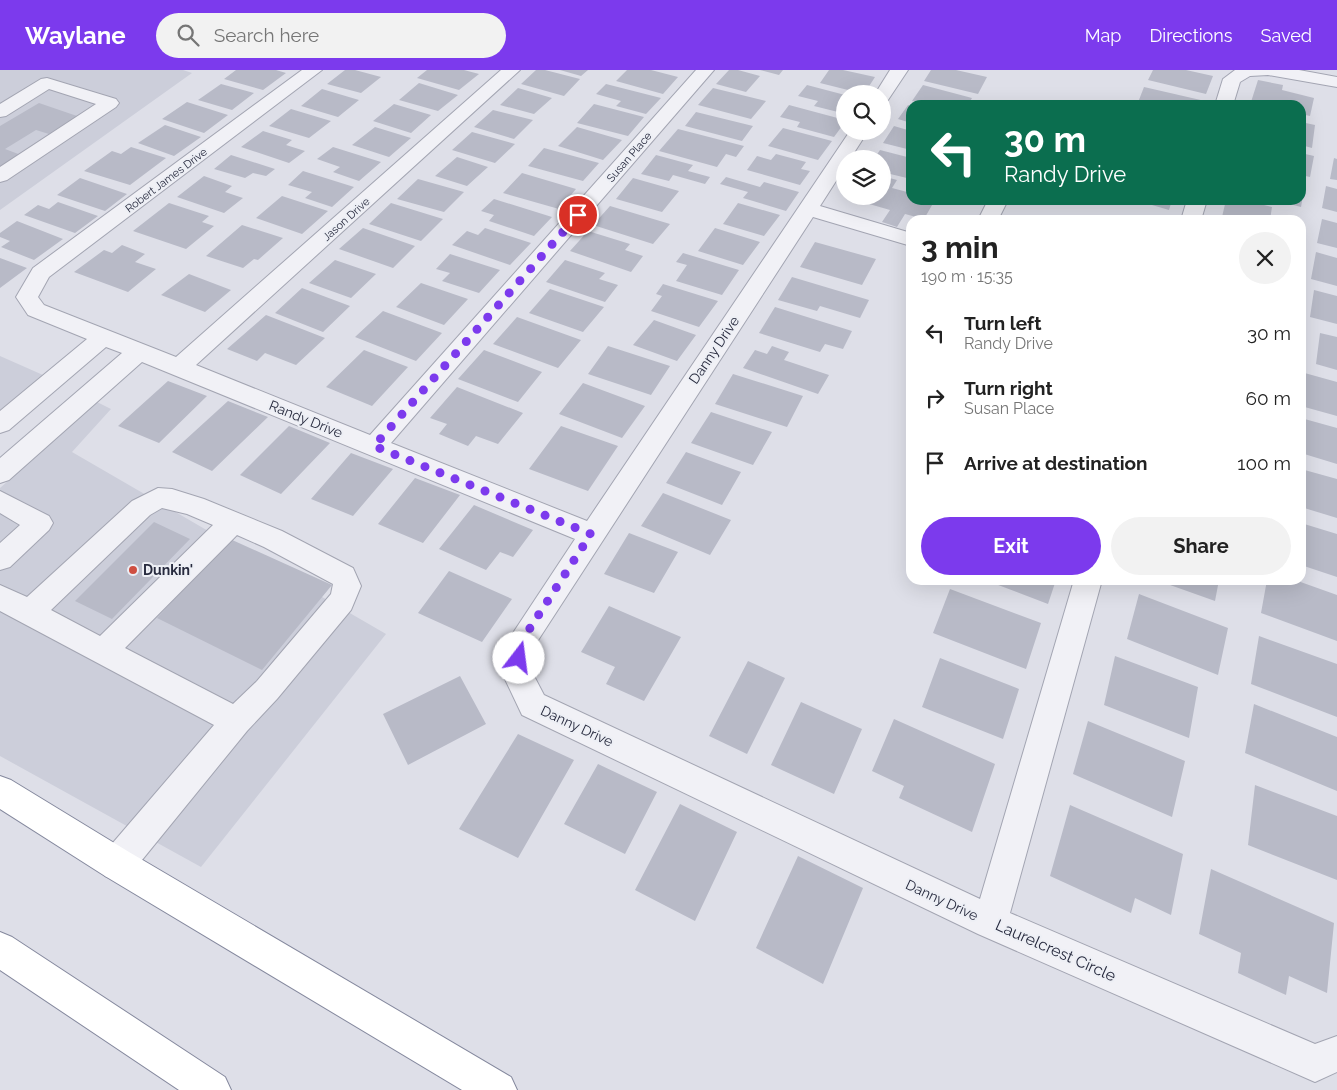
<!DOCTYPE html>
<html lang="en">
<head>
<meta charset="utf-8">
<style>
	body { margin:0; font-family:Raleway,sans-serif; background:#f2f2f2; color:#222; height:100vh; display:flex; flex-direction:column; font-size:19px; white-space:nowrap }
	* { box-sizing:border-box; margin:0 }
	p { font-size:16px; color:#767676 }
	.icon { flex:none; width:28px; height:28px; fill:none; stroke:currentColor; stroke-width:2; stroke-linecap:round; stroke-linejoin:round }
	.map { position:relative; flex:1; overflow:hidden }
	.panel { position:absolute; left:906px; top:145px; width:400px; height:370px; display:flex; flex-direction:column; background:#fff; border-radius:15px; box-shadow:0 5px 20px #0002 }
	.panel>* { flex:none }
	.top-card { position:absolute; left:906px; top:30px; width:400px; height:105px; border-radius:15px; box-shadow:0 5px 20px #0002; background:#0b6e4f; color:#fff; overflow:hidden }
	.buttons { position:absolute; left:836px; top:15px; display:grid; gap:10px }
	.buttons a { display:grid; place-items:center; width:55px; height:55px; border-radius:50%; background:#fff; box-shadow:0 5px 20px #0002; font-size:25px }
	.pin { position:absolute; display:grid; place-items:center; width:42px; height:42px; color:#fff; margin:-21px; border:2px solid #fff; border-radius:50%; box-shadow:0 1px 5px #0007 }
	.me { position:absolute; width:55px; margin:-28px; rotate:15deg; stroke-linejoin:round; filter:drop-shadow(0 0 4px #0008) }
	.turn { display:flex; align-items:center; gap:18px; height:105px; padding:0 15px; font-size:22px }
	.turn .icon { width:65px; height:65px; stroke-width:2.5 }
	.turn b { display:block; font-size:35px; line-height:42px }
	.round { display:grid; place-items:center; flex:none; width:52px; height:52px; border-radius:26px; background:#f2f2f2 }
	.summary { display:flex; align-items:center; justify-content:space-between; height:85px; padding:0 15px }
	h1 { font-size:30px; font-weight:700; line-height:38px }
	.button { display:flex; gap:10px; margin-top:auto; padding:10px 15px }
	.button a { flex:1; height:58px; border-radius:30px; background:#7c3aed; color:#fff; font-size:20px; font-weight:700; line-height:58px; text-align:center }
	.button a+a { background:#f2f2f2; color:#222 }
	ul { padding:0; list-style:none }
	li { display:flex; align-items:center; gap:15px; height:65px; padding:0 15px }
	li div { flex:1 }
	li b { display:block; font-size:19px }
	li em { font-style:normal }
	header { display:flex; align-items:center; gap:30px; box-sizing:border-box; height:70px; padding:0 25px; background:#7c3aed; color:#fff }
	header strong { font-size:24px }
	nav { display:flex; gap:28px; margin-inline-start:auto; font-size:18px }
	.search { width:350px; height:45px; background:#f2f2f2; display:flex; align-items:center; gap:12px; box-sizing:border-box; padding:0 18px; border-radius:28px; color:#767676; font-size:19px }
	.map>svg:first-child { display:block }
	.built { fill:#ccceda }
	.building { fill:#b8bac7 }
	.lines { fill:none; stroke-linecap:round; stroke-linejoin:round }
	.minor-casing { stroke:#a3a5b2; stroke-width:2 }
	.highway-casing { stroke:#85899e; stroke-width:2 }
	.minor { fill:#f1f1f6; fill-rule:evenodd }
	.highway { fill:#fff; fill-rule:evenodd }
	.route { stroke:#7c3aed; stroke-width:9; stroke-dasharray:0 16.2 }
	.poi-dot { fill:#cf4f41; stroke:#edeff5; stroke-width:2 }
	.labels { text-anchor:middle; stroke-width:4; stroke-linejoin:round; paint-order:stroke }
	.far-street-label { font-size:11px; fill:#272a3e; stroke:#edeff5 }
	.street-label { font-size:14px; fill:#272a3e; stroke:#edeff5 }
	.poi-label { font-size:14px; font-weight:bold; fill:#272a3e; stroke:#edeff5; text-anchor:start }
	.near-street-label { font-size:16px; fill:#272a3e; stroke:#edeff5 }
</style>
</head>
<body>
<header>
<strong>Waylane</strong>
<div class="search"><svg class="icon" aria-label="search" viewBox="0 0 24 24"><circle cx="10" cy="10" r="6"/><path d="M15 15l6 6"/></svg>Search here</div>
<nav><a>Map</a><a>Directions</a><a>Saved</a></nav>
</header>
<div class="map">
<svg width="1337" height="1020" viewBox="0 0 1337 1020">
	<rect width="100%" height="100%" fill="#dedfe8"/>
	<path class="built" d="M0 0H183L192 3 0 140Z
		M0 286 43 305 0 340Z
		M97 332 111 339 72 382 386 564 201 797 0 686V418Z"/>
	<path class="building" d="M236 0H276L286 3 263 20 224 9Z
		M345 0H355L381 7 361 23 327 14Z
		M427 0H464L479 4 459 20 417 8Z
		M536 0H545L580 9 564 26 521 14Z
		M560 0H588L581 6Z
		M627 0H651L678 7 663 24 616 11Z
		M729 0H738L760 6 746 22 716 14Z
		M760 0H783L779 5Z
		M829 0H843L875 7 864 24 820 13Z
		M931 0H956L987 7 978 24 924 11Z
		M1153 0H1186L1213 6 1206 24 1148 10Z
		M1258 10 1283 15 1282 20 1314 28 1310 46 1301 44V35H1263L1251 32Z
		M419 13 458 25 438 41 399 30Z
		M221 14 254 23 232 40 198 30Z
		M606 14 661 28 646 44 616 36 621 31 596 24Z
		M807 15 845 25V38L842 43 814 36 818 31 798 26Z
		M923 15 972 28 968 35H928L912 31Z
		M1144 17 1205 31 1204 35H1137Z
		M518 18 552 28 534 44 500 35Z
		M713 18 766 31 751 49 698 35Z
		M322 19 359 30 338 47 301 36Z
		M187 32 228 45 204 63 162 49Z
		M39 33 77 46 49 64 36 60 5 79 21 85 0 99V56Z
		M394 34 431 45 411 63 373 51Z
		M594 34 644 47 628 66 577 53Z
		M789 35 845 50V52L834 67 797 57 800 52 780 47Z
		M908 35 911 36V53L898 49Z
		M291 39 331 51 309 68 269 56Z
		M493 40 533 50 514 69 474 57Z
		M696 42 753 56 742 71 685 56Z
		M1301 52 1315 55 1312 78 1301 75Z
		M165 55 201 67 174 86 138 73Z
		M894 56 911 61V80L883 73Z
		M375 57 411 68 389 87 352 75Z
		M577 57 622 70 603 90 558 76Z
		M783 58 832 71 818 90 768 76Z
		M678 59 744 76 736 87 726 84 717 97 659 81Z
		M263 61 292 70 286 75 305 81 289 93 241 77Z
		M472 62 515 74 495 93 452 80Z
		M131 77 166 88 130 115 84 101 112 81 121 84Z
		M333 77 381 92 359 111 333 102 340 97 317 89Z
		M544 78 599 93 583 111 528 96Z
		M880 80 911 88V109L882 102V89H874Z
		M1301 83 1314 86 1310 107 1301 105Z
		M776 84 806 92 801 99 810 101 800 115 747 100 757 86 771 90Z
		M231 85 275 99 266 106 253 103 245 108 214 99Z
		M656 85 693 95 688 101 710 107 705 114 673 105 669 111 641 104Z
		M457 87 488 97 467 116 435 106Z
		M1334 88 1337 89V110L1330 109Z
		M303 101 354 117 332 137 305 128 312 122 288 115Z
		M522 103 576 119 559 139 503 123Z
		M204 106 232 116 225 122 243 128 224 143 177 127Z
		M882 106 897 110 892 118 911 123V130H935L924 149 905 144 897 157 882 152 890 140 845 127 882 126Z
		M726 107 760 117 764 112 799 122 786 141 743 128 748 122 720 114Z
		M80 108 127 124 105 141 57 125Z
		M633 108 679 121 662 142 616 129Z
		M418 109 464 122 444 142 397 129Z
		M1301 114 1305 115 1301 137 1278 131 1301 130Z
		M1326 116 1337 119V142L1322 138Z
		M282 126 328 141 302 164 256 148Z
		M494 129 552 147 534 166 489 151 494 145 481 141Z
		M1135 130H1172L1169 140Z
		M1226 130H1244L1272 137 1270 150H1232L1222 147Z
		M58 132 98 146 75 163 24 145 38 135 49 139Z
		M169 133 209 146 202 152 214 156 186 179 133 161Z
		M391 133 443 149 421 171 369 154Z
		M738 133 780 145 764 166 723 154Z
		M610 136 670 154 653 174 593 155Z
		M1322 149 1337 153V178L1317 173Z
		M17 151 63 169 34 190 1 177 10 171 0 167V163Z
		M242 155 283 168 258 190 254 189 243 198 206 186Z
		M363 158 415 176 393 198 339 179Z
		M485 158 531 173 510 195 452 175 467 161 478 165Z
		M715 158 760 172 743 195 698 181Z
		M588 161 630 174 625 180 643 186 631 202 570 181Z
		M815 172 876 189 862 215 800 197Z
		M122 175 145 184 135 192 156 199 128 222 74 202 104 180 112 183Z
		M1316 182 1337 188V216L1311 209Z
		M683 183 739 200 722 225 676 211 687 195 676 192Z
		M450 184 500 200 479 223 442 211 450 203 436 199Z
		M0 188 27 198 0 218Z
		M335 190 376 204 351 228 309 213Z
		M565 190 605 203 599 209 618 215 605 232 546 212Z
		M189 204 231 220 205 242 161 225Z
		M792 207 869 230 860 248 820 236 817 241 778 230Z
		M421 213 468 229 444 255 396 237Z
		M663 214 718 231 699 257 651 241 662 226 656 224Z
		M302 218 350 236 323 262 275 243Z
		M550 219 604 237 583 262 529 243Z
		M1314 220 1337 226V254L1310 247Z
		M775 237 852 261 843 279 825 274 820 282 759 263Z
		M383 241 442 263 416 291 355 267Z
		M266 245 325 268 296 295 265 283 257 291 227 279Z
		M517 247 581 270 558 298 493 274Z
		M654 250 696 265 677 291 633 275Z
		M1320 263 1337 267V300L1316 294Z
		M608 276 670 296 651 325 588 304Z
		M772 276 789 282 784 290 829 305 818 324 743 298 755 280 767 284Z
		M364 280 408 297 372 336 326 317Z
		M484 280 542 302 518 332 458 309Z
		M1301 302 1337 312V346L1301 336Z
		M733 304 803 326 787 357 715 334Z
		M168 311 207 326 159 373 118 356Z
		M583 313 645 336 622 368 559 344Z
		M457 317 523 343 498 374 476 366 468 376 439 364 447 354 430 348Z
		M228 331 268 347 212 401 172 382Z
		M711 342 772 362 753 395 691 373Z
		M1301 348 1337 358V394L1301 383Z
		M289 356 330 373 281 424 240 405Z
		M561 356 618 376 588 421 529 399Z
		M686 382 741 402 722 435 666 413Z
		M351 383 393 399 353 446 311 429Z
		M1301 399 1337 409V448L1301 437Z
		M415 408 460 425 423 473 378 454Z
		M663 423 731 450 710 485 641 456Z
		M474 435 533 460 513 487 500 482 486 500 439 479Z
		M154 452 190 469 112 549 75 531Z
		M1301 453 1337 464V507L1301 495Z
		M629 463 678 482 654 523 604 504Z
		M230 469 332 515 262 600 157 548Z
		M449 501 512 529 482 572 418 543Z
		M985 510H1056L1048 534Z
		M1156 510H1219L1215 531Z
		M1267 510H1295L1337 525V571L1261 543Z
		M950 519 1041 553 1026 599 933 563Z
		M1139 524 1228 558 1218 605 1127 569Z
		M609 536 681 567 644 631 606 614 615 597 581 582Z
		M1259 566 1337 594V647L1251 614Z
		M1115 586 1198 617 1189 668 1104 635Z
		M940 588 1019 619 1003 669 922 637Z
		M748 591 785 608 747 684 709 666Z
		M460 606 486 654 408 695 383 644Z
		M801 632 862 659 834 724 771 695Z
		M1254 634 1337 667V721L1245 683Z
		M894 649 995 694 972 762 899 728 904 716 872 701Z
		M1088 651 1185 691 1172 747 1073 704Z
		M518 664 574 690 518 788 459 759Z
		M598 694 657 722 625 784 564 754Z
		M1255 715 1337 746V810L1248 775Z
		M680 734 737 762 695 851 635 820Z
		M1070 735 1183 784 1171 845 1135 828 1131 843 1050 806Z
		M798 786 863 818 823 914 756 878Z
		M1211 799 1334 853 1327 923 1289 906 1286 925 1238 903 1241 883 1199 864Z"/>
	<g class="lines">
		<defs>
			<path id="minor" d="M302 0H322L49 207 38 227 44 235 176 287 501 0H520L196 295 370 365 696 0H714L391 373 587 451 850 61H868L850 89H845V97L820 136 911 163V176L813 147 535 575 533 604 544 625 980 829 1074 510H1102L1010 843 1315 974 1337 966V1002L1315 1012 978 864 522 645 503 605 507 572 575 469 142 292 9 410 0 413V388L122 283 106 277 9 360 0 363V341L87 269 28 245 16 227 33 198Z
				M890 0H908L888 30 882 31V24H875Z
				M1235 0H1299L1337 7V17L1268 5 1250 6 1240 12 1233 35H1215L1223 9Z
				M47 8 116 29 119 33 116 37 7 110 0 112V97L96 34 49 19 6 46 0 47V34L41 9Z
				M988 130H1008L998 150H978Z
				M1187 130H1207L1201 150H1181Z
				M158 418 172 419 204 429 282 461 353 498 361 516 351 540 277 629 247 661 129 806 117 811 105 806 100 794 105 782 214 655 0 541V515L27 527 132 431ZM162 438 187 444 213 455 100 566 51 540 150 445ZM237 465 264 477 333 514 331 524 257 611 233 634 125 578Z
				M0 421 49 446 53 453 49 460 10 497 0 500V473L20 455 0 443Z"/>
			<path id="highway" d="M0 706 11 710 129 782 511 1007 517 1020H462L105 806 0 739Z
				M0 862 12 867 225 1007 231 1020H179L0 900Z"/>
		</defs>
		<use href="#minor" class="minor-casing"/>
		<use href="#highway" class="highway-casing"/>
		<use href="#minor" class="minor"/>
		<use href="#highway" class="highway"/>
	</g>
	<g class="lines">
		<path class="route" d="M519 588 521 572 591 464 374 376 578 145"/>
	</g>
	<circle class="poi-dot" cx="133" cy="500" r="5"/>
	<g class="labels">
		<g class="far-street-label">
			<text transform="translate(629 87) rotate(-49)" y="4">Susan Place</text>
			<text transform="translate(166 110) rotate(-37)" y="4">Robert James Drive</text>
			<text transform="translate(346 149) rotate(-42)" y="4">Jason Drive</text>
		</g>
		<g class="street-label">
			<text transform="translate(714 280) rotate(-56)" y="5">Danny Drive</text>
			<text transform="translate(306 349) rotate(22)" y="5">Randy Drive</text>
			<text transform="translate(577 656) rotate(25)" y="5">Danny Drive</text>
			<text transform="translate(942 830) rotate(25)" y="5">Danny Drive</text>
		</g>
		<g class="poi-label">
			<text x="143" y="505">Dunkin'</text>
		</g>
		<g class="near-street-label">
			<text transform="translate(1056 880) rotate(24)" y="6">Laurelcrest Circle</text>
		</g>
	</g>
</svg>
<div class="buttons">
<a><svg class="icon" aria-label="search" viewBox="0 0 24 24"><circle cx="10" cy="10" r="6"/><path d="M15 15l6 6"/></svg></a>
<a><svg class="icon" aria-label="layers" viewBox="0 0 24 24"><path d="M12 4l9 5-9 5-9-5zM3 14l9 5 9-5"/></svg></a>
</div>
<div class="pin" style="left:578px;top:145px;background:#d93025"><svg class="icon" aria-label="arrive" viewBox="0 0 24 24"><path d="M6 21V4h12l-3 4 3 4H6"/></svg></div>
<svg class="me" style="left:519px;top:588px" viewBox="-20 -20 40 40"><circle r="19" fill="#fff"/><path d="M0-13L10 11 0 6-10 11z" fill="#7c3aed"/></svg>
<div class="top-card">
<div class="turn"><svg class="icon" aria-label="left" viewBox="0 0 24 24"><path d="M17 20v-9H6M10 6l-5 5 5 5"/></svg><div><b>30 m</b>Randy Drive</div></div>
</div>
<section class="panel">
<div class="summary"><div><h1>3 min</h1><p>190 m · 15:35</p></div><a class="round"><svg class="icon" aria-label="close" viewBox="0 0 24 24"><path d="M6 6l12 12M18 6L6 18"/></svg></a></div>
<ul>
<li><svg class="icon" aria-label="left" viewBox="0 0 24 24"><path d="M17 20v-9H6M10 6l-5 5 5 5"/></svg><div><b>Turn left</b><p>Randy Drive</p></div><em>30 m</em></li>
<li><svg class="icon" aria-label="right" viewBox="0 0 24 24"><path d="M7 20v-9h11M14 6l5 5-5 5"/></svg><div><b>Turn right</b><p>Susan Place</p></div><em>60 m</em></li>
<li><svg class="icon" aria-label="arrive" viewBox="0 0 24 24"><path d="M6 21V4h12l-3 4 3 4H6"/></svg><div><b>Arrive at destination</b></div><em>100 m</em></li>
</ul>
<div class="button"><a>Exit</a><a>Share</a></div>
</section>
</div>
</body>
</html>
